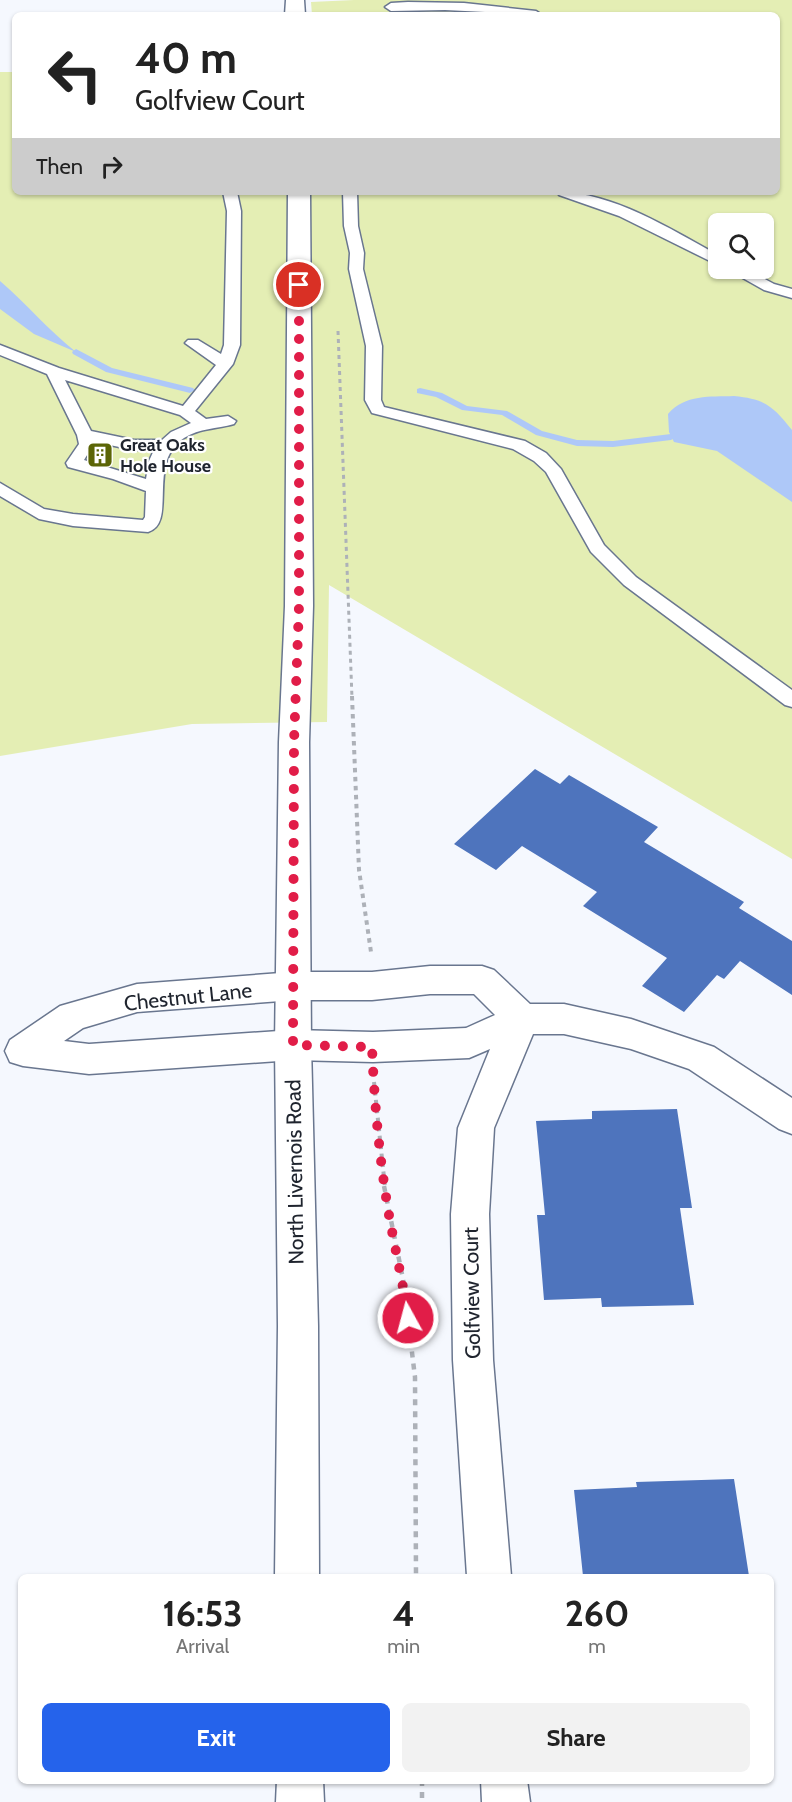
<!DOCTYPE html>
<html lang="en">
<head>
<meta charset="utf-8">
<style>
	body { margin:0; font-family:Cabin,sans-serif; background:#f2f2f2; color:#222; height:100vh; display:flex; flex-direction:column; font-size:22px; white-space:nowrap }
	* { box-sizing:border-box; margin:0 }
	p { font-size:20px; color:#767676 }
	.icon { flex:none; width:33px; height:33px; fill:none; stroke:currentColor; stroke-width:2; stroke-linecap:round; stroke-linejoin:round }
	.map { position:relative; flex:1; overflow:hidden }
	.panel { position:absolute; left:18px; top:1574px; width:756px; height:210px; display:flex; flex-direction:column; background:#fff; border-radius:9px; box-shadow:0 2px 4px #0004 }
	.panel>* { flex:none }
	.top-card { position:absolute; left:12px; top:12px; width:768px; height:183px; border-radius:9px; box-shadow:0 2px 4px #0004; background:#fff; color:#222; overflow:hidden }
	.controls { position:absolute; left:708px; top:213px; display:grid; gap:12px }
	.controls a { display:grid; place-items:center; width:66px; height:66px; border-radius:9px; background:#fff; box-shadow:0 2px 4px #0004; font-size:30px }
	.pin { position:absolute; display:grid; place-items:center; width:51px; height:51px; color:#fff; margin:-26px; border:3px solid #fff; border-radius:50%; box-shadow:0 2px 6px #0007 }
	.me { position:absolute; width:66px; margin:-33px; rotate:353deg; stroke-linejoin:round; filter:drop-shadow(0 0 4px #0008) }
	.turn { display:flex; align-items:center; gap:21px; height:126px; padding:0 24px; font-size:27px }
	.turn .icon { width:78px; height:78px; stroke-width:2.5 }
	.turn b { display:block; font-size:42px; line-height:51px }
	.then { display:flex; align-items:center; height:57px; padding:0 24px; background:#0003; gap:12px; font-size:22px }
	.eta { display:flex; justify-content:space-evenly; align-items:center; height:102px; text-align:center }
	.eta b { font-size:36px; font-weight:700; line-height:42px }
	.button { display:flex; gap:12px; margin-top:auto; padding:12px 24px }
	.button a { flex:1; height:69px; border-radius:9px; background:#2563eb; color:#fff; font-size:24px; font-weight:700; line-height:69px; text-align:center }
	.button a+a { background:#f2f2f2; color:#222 }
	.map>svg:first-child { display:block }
	.green { fill:#e4eeb4; fill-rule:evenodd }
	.water { fill:#aec8f8 }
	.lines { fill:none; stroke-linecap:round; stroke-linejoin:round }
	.stream { fill:#aec8f8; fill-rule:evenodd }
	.building { fill:#4e74bd }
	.service-casing { stroke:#69768f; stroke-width:3 }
	.minor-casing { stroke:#69768f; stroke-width:3 }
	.secondary-casing { stroke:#69768f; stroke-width:3 }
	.path-far2 { stroke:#adb1b8; stroke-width:3; stroke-dasharray:4 4; stroke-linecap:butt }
	.path-far1 { stroke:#adb1b8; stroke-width:4; stroke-dasharray:4.5 4.5; stroke-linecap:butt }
	.path { stroke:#adb1b8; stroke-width:4.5; stroke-dasharray:6 6; stroke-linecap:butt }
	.service { fill:#fff; fill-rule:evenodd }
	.minor { fill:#fff; fill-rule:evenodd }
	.secondary { fill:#fff; fill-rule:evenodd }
	.route { stroke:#e11d48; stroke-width:10; stroke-dasharray:0 18 }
	.labels { text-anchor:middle; stroke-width:4.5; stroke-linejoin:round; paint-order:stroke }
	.far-poi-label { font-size:18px; font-weight:bold; fill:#1f242e; stroke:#fff; text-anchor:start }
	.street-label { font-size:21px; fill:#1f242e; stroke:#fff }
</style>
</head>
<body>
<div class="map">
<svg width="792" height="1802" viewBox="0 0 792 1802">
	<rect width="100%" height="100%" fill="#f5f8fe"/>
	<path class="green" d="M354 0H792V859L329 585 327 722 192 724 0 756V72H15V192H777V15H312L311 2ZM718 224H764V268H718Z"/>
	<path class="water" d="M0 281C27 304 48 330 76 352L34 334 0 309Z
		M734 396C765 399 773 406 792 430V502L717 451 674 442 669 432 668 414C685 394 710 397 734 396Z"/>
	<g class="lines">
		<path class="stream" d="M76 349 112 368 193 388 195 390 190 393 106 372 73 354 72 352Z
			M420 388 442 393 467 406 507 411 542 431 577 440 613 441 671 434 676 437 671 440 613 447 577 446 536 435 502 415 462 410 436 397 417 393V389Z"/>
	</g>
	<path class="building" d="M535 769 560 784 569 775 658 827 644 842 744 902 739 908 792 941V995L740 961 724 979 717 975 684 1012 642 986 667 958 583 906 597 892 522 846 496 870 454 844Z
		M677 1109 692 1208H680L694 1305 602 1307 601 1298 544 1300 537 1215H545L536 1121 592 1119V1111Z
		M734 1479 749 1576H583L574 1490 637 1487 636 1482Z"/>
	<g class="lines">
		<defs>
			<path id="service" d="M408 2 464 3 536 11 542 15 445 10 391 11 385 7 391 3Z
				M223 192H237L241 211 240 345 233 364 195 411 206 419 228 416 236 421 234 424C216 429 200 428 184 438 146 462 178 523 148 532L73 526 39 519 0 496V483L44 509 73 514 143 520 145 517 146 491 113 479 68 467 66 463 79 444 77 435 47 374 0 355V345L59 368 183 406 216 365 185 343 188 340H198L221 354 224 345 227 211ZM65 380 180 415 191 423 171 432 162 440H134L91 431ZM95 442 134 450H154L149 461 146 479 84 460Z
				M343 192H357L358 226 364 253 363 269 382 346 381 400 384 407 525 441 546 453 561 469 604 545 636 577 792 690V707L785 705 624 585 591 552 546 472 534 461 513 449 372 413 365 400 366 346 349 269 350 253 344 226Z
				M557 192C613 192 670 229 718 255V265L619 216 559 195Z
				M725 268H744L774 284 792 289V298L764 290Z"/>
			<path id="minor" d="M430 966H482L494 970 530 1004H564L631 1019 714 1047 792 1098V1134L779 1129 689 1069 631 1049 564 1034H533L494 1128 489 1214 493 1360 511 1576H467L453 1360 451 1214 458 1128 490 1049 469 1058 373 1062 293 1060 89 1074 23 1066 10 1062 5 1051 10 1040 60 1006 137 984 294 972H372ZM430 994H474L495 1015 466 1028 373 1032 293 1030 89 1044 64 1041 83 1028 137 1012 294 1000H372Z
				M481 1780H527L530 1802H482Z"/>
			<path id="secondary" d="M286 0H304L305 15H285Z
				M288 192H310L313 606 309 742 311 1045 318 1326 319 1576H275L278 1326 275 1045 279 742 285 606Z
				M277 1780H323L324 1802H276Z"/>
		</defs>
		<use href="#service" class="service-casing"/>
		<use href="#minor" class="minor-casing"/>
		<use href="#secondary" class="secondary-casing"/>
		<path class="path-far2" d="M338 331 352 698"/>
		<path class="path-far1" d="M352 696 359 870 371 952
			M374 1082 385 1187"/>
		<path class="path" d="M384 1186 403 1279 415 1377 416 1576
			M422 1780V1802"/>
		<use href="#service" class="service"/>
		<use href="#minor" class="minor"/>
		<use href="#secondary" class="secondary"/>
	</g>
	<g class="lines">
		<path class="route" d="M299 285V606L294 742 293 1045 372 1047C374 1095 378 1143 385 1190 391 1233 402 1275 408 1318"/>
	</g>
	<defs>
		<symbol id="building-square" viewBox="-11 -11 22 22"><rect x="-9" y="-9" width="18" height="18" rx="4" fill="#5b6506" stroke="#fff"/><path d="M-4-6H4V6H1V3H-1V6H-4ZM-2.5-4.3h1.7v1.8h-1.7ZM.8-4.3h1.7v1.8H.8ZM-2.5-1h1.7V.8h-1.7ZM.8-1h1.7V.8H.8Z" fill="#fff"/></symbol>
	</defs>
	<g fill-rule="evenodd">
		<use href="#building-square" x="85" y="440" width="30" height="30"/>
	</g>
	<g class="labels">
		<g class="far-poi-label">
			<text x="120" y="451">Great Oaks<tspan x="120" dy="21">Hole House</tspan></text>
		</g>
		<g class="street-label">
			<text transform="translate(188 997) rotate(-6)" y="7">Chestnut Lane</text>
			<text transform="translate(295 1172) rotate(-91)" y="7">North Livernois Road</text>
			<text transform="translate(472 1293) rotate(-91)" y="7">Golfview Court</text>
		</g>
	</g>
</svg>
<div class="controls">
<a><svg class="icon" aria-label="search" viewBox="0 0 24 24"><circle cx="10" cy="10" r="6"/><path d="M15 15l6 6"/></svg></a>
</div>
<div class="pin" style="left:299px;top:285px;background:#d93025"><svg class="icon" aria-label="arrive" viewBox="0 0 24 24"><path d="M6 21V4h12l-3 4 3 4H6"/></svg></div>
<svg class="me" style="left:408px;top:1318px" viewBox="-20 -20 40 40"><circle r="17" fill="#e11d48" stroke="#fff" stroke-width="3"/><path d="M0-11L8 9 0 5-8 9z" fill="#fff"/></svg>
<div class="top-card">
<div class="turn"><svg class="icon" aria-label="left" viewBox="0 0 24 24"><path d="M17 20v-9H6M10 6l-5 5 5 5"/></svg><div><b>40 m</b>Golfview Court</div></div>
<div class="then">Then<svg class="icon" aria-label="right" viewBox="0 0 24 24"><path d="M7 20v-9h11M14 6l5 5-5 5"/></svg></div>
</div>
<section class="panel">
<div class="eta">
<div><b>16:53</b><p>Arrival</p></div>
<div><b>4</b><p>min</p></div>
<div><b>260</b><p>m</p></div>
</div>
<div class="button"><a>Exit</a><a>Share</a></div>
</section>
</div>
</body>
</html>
